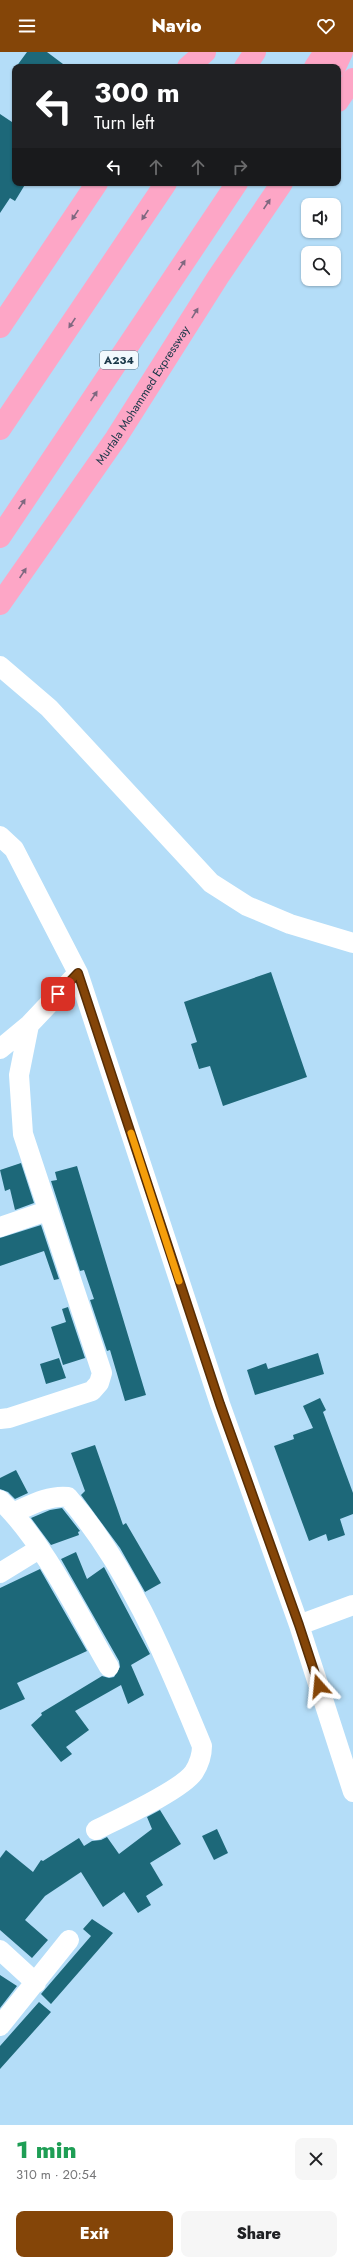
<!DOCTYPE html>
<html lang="en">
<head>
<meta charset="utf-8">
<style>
	body { margin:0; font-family:Jost,sans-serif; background:#f6f6f6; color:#202124; height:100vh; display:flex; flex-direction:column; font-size:15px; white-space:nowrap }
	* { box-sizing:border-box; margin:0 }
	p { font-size:13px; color:#757577 }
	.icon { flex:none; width:22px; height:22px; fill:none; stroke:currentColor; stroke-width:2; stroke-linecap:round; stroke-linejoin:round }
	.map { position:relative; height:2073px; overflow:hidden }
	.details { display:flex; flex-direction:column; background:#fff; flex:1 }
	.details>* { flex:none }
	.hud { position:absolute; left:12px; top:12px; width:329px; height:122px; border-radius:8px; box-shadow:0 1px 3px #0004; background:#202124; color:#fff; overflow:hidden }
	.tools { position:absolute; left:301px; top:146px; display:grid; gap:8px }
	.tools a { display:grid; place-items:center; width:40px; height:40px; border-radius:8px; background:#fff; box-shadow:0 1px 3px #0004; font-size:20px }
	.pin { position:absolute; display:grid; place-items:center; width:34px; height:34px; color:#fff; margin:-17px; border-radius:8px; box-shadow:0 2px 6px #0006 }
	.me { position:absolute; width:44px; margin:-22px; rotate:342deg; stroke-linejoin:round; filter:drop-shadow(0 0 3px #0008) }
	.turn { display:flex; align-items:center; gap:14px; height:84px; padding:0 16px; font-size:18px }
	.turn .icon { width:52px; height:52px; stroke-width:2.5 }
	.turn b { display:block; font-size:28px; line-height:34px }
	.lanes { display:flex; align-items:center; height:38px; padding:0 16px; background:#0003; justify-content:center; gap:20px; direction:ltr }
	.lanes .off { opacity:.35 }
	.round { display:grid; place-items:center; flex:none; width:42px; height:42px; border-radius:8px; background:#f6f6f6 }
	.head { display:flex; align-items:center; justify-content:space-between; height:68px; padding:0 16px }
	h1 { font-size:24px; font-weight:800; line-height:30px; color:#1e9e55 }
	.cta { display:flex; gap:8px; margin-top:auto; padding:8px 16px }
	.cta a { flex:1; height:46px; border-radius:8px; background:#844508; color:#fff; font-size:16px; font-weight:800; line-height:46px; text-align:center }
	.cta a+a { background:#f6f6f6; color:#202124 }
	header { display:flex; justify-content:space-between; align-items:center; height:52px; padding:0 16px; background:#844508; color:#fff; font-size:18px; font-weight:800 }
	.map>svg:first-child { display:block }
	.building { fill:#1d6879 }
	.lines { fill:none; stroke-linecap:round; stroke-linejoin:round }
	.street { stroke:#fff; stroke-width:20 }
	.highway { stroke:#fda6c6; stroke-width:22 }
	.oneway { fill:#7f6880 }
	.route-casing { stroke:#562d05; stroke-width:10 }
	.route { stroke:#844508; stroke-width:7 }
	.slow { stroke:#f59e0b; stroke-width:7 }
	.labels { text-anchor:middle; stroke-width:4; stroke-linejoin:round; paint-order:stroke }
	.shield { fill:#f2f9fd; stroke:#59707e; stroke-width:1 }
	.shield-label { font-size:11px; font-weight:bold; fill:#183647 }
	.street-label { font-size:12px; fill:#183647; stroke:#f2f9fd }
</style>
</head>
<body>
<header><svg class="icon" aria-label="menu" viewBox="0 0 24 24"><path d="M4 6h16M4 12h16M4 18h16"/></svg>Navio<svg class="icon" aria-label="heart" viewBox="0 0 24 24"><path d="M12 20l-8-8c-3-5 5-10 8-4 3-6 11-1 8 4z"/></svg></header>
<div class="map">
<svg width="353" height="2073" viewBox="0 0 353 2073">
	<rect width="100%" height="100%" fill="#b4ddf8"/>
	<path class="building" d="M27 0H47L67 15H16Z
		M0 62 15 72V131H26L15 149 10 146 0 161Z
		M271 920 307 1025 223 1054 210 1014 199 1017 191 992 197 990 184 950Z
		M21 1111 34 1151 15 1158 10 1137 5 1139 0 1118Z
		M77 1114 146 1343 125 1349 110 1298 107 1299 90 1248 94 1247 84 1218 80 1219 51 1129 57 1128 55 1120Z
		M41 1173 59 1227 54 1228 44 1199 0 1214V1186Z
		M68 1255 85 1306 63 1313 51 1275 66 1270 62 1257Z
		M318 1301 324 1322 255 1343 247 1318 266 1311 268 1317Z
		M59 1306 66 1326 46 1332 40 1312Z
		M320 1346 326 1358 323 1360 353 1441V1462L340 1467 345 1483 328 1489 326 1482 309 1489 274 1394 294 1387 293 1383 313 1376 303 1354Z
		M95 1393 123 1473 126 1471 161 1531 145 1540 120 1496 81 1443 85 1439 71 1401Z
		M16 1418 28 1441 15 1447 8 1440 0 1437V1426Z
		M62 1456 80 1479 78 1480 79 1483 51 1493 31 1466 50 1458Z
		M76 1500 87 1527 104 1515 150 1602 131 1613 144 1643 128 1652 121 1633 75 1659 89 1678 66 1695 72 1702 61 1710 31 1673 42 1663 41 1661 102 1624 109 1626 114 1625 120 1615 119 1609 61 1507Z
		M40 1517 87 1599 17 1631 25 1647 0 1658V1536Z
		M160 1758 181 1792 150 1811 163 1833 146 1844 151 1853 138 1861 124 1840 103 1855 81 1820 45 1844 25 1868 48 1888 32 1906 0 1878V1806L6 1798 33 1820 41 1808 43 1809 79 1786 84 1794 92 1789 101 1788 107 1785 119 1802 152 1777 147 1765Z
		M217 1777 228 1801 214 1808 202 1784Z
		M92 1867 113 1881 51 1952 41 1942 91 1884 83 1877Z
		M0 1923 17 1934 0 1956Z
		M39 1950 51 1960 0 2017V1994Z"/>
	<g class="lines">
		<path class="street" d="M0 614 49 656 211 831 247 854 290 872 353 891
			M0 784 14 797 78 921 220 1352 299 1573 353 1740
			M0 997 29 973
			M0 1175 47 1159
			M0 1367 9 1366 92 1339 99 1331 102 1321 23 1082 19 1023 29 973 78 921
			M0 1448C44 1490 78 1562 109 1615
			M13 1461C31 1453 48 1443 68 1445 130 1517 166 1607 202 1694 202 1703 199 1712 194 1720 182 1738 118 1767 96 1778
			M0 1521 39 1497
			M299 1573 353 1553
			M0 1898 36 1931
			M0 1974 69 1888"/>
		<g class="highway">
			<path d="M188 15 205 0"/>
			<path d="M245 15 255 0"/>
			<path d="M315 15 325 0"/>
			<path d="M335 15 342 0"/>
			<path d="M338 49 353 27"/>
			<path d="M0 275 97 131"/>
			<path d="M0 377 166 131"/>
			<path d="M0 485 237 131"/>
			<path id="s1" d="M0 552 116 386 218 225 282 131"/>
		</g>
	</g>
	<defs><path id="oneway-solid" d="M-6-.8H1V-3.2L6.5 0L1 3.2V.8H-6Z"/></defs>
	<g class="oneway">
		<use href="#oneway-solid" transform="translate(267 152) rotate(-56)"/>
		<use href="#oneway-solid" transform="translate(75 163) rotate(124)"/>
		<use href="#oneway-solid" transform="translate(145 163) rotate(124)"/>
		<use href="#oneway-solid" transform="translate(182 213) rotate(-56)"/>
		<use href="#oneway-solid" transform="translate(195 261) rotate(-58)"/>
		<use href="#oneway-solid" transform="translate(72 271) rotate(124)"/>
		<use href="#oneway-solid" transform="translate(94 344) rotate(-56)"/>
		<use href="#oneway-solid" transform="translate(22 452) rotate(-56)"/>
		<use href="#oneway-solid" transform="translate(23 521) rotate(-56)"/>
	</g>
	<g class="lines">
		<defs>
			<path id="route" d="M58 942 78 921 220 1352 299 1573 319 1634"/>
		</defs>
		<use href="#route" class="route-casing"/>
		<use href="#route" class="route"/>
		<path class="slow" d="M131 1081 179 1229"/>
	</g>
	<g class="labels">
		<rect class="shield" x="100" y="299" width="38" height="18" rx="3"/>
		<g class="shield-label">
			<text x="119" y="312">A234</text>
		</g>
		<g class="street-label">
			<text dy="4" stroke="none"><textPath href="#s1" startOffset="253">Murtala Mohammed Expressway</textPath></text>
		</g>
	</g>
</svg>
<div class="tools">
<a><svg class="icon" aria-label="sound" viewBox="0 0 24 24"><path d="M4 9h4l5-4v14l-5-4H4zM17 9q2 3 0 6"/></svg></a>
<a><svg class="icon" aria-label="search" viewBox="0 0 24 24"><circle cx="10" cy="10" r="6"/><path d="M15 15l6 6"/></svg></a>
</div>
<div class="pin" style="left:58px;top:942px;background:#d93025"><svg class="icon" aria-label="arrive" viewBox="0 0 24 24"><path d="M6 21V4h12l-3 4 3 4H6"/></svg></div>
<svg class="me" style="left:319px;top:1634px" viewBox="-20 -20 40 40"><path d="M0-17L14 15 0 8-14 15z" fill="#844508" stroke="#fff" stroke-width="4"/></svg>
<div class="hud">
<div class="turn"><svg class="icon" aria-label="left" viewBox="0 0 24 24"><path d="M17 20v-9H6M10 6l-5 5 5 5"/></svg><div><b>300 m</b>Turn left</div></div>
<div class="lanes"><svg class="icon" aria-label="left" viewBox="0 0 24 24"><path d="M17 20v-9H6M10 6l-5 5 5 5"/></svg><svg class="icon off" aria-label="ahead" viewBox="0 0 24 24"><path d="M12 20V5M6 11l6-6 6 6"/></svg><svg class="icon off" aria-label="ahead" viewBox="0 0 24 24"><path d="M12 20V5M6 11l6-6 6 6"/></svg><svg class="icon off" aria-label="right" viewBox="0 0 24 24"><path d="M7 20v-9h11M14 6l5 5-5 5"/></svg></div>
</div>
</div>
<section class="details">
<div class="head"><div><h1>1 min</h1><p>310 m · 20:54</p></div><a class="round"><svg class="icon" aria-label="close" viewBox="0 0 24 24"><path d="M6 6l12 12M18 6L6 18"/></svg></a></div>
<div class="cta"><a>Exit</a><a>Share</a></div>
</section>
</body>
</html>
